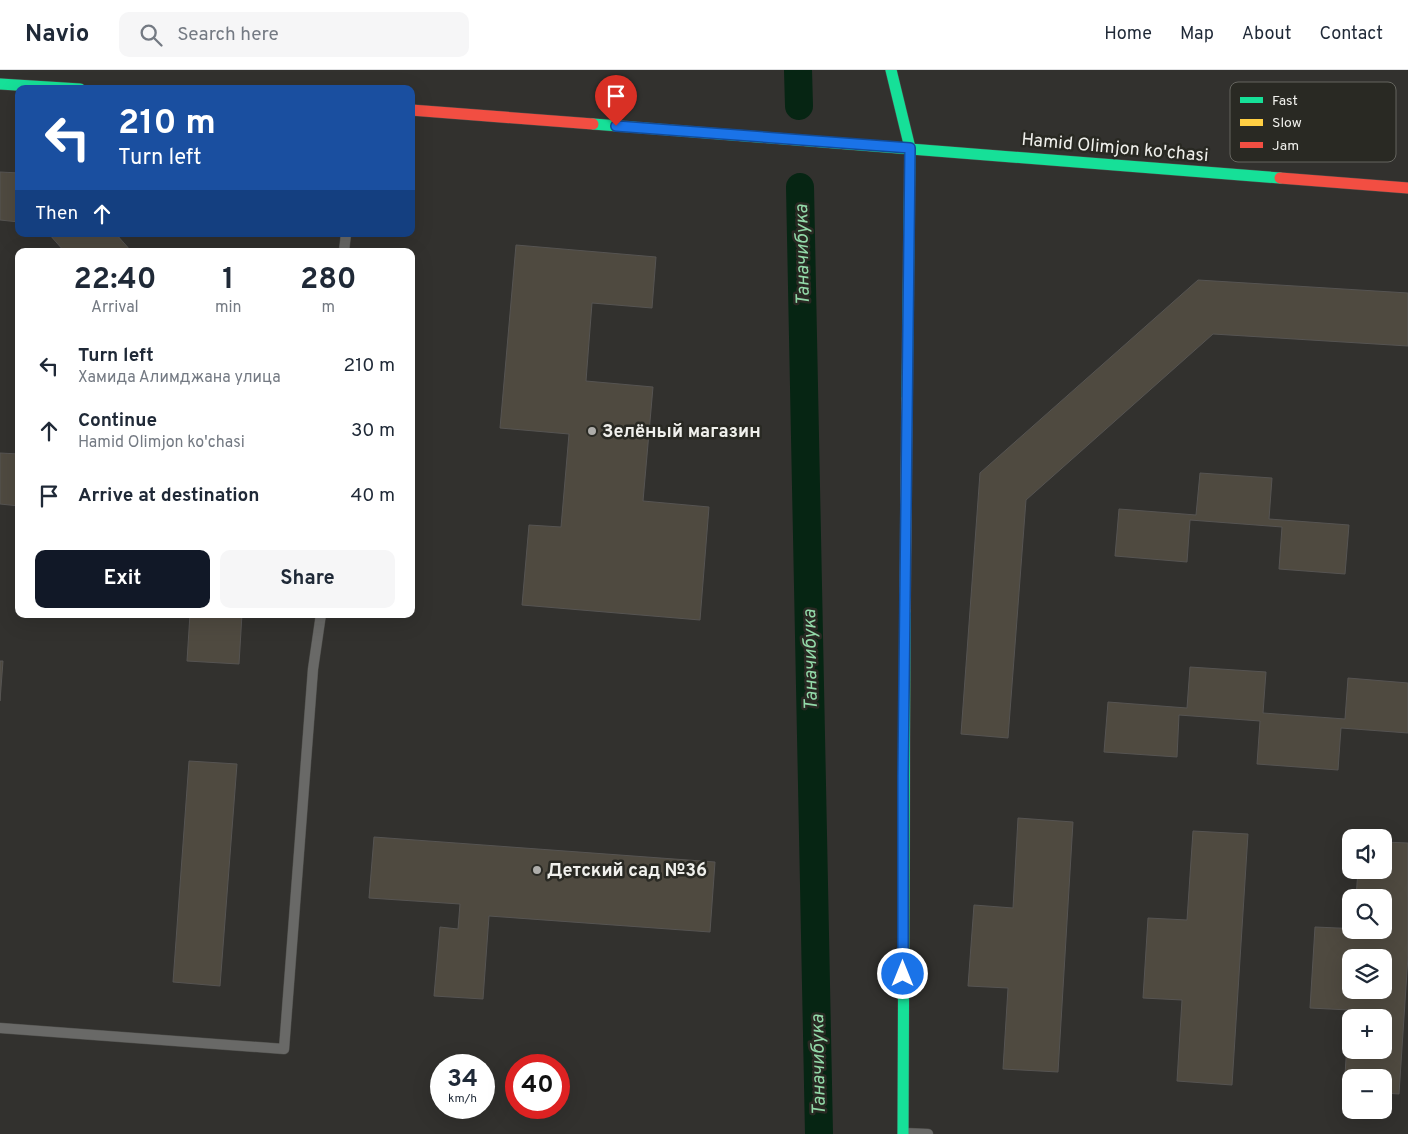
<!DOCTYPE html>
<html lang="en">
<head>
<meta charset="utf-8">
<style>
	body { margin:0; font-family:Overpass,sans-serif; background:#f6f6f7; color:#1f2937; height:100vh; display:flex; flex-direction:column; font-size:19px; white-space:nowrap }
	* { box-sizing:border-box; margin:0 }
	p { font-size:16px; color:#747a83 }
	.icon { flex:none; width:28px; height:28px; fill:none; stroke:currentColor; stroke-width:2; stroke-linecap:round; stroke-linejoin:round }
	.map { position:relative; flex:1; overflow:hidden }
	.sheet { position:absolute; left:15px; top:178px; width:400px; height:370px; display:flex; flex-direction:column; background:#fff; border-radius:10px; box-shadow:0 5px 20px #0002 }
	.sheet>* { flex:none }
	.top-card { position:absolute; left:15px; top:15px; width:400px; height:152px; border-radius:10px; box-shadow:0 5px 20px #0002; background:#1a4fa0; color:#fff; overflow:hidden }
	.tools { position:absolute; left:1342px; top:759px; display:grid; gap:10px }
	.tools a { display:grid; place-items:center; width:50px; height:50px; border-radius:10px; background:#fff; box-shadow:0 5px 20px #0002; font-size:25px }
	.speed { position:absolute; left:430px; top:984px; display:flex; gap:10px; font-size:25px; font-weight:700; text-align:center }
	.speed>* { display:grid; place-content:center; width:65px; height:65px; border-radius:50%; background:#fff; box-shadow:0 5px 20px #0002; line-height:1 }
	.speed small { font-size:12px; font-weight:400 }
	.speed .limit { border:8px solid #d22; background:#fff; color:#111 }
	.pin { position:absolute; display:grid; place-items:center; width:42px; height:42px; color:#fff; margin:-51px -21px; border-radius:50% 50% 50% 0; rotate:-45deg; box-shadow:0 0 5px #0007 }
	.pin .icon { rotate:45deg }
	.me { position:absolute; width:55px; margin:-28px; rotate:0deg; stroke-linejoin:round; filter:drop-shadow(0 0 4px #0008) }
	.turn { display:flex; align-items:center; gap:18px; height:105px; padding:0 20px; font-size:22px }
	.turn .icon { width:65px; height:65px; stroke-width:2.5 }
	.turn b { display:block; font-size:35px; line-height:42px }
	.then { display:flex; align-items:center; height:48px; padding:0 20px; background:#0003; gap:10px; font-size:19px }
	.eta { display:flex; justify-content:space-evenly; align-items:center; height:85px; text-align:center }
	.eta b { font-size:30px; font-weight:700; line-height:35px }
	.primary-button { display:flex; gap:10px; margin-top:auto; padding:10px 20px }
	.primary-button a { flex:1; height:58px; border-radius:10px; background:#111827; color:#fff; font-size:20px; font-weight:700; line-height:58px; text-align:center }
	.primary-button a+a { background:#f6f6f7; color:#1f2937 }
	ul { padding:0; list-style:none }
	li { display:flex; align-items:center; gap:15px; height:65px; padding:0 20px }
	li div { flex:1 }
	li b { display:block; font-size:19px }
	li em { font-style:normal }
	header { display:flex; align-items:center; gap:30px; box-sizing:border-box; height:70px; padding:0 25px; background:#fff; border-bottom:1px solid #e0e1e3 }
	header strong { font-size:24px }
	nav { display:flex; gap:28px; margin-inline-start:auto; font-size:18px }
	.search { width:350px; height:45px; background:#f6f6f7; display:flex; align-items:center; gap:12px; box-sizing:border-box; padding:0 18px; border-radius:10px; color:#747a83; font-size:19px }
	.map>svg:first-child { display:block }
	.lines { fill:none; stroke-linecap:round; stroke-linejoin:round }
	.canal { stroke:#062513; stroke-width:28 }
	.building { fill:#4f4a40; stroke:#565452; fill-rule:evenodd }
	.lane-casing { stroke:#4d4d4a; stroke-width:11 }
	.fast-casing { stroke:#4d4d4a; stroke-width:12 }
	.slow-casing { stroke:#4d4d4a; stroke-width:12 }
	.jam-casing { stroke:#4d4d4a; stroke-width:12 }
	.lane { stroke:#696967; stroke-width:10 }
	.fast { stroke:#16e098; stroke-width:11 }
	.slow { stroke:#ffcf43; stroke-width:11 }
	.jam { stroke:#f24e42; stroke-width:11 }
	.route-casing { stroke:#114b97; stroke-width:12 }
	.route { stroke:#1a73e8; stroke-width:9 }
	.poi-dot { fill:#aeadaa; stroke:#292923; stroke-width:2 }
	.labels { text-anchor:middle; stroke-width:5; stroke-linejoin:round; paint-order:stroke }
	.street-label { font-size:18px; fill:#f0f0ec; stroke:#292923 }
	.poi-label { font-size:18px; font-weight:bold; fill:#f0f0ec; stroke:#292923; text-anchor:start }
	.water-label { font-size:19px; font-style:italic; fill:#92d9a8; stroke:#292923 }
	.key { fill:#292923; stroke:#65655f; stroke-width:1 }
	.key-label { font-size:14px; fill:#f0f0ec }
</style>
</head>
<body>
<header>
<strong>Navio</strong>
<div class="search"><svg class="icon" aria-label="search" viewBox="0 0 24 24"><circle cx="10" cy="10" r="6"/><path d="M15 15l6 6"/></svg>Search here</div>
<nav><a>Home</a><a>Map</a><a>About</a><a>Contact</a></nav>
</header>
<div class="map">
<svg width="1408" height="1064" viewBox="0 0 1408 1064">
	<rect width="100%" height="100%" fill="#32312e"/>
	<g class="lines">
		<path class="canal" d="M798 0 799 36
			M800 117 819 1064"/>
	</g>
	<path class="building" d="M0 102 19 103V152L0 150Z
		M49 164H116L131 181H64Z
		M516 175 656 187 652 238 592 233 586 311 653 317 643 431 709 437 700 550 522 535 529 455 561 457 569 364 500 358Z
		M1198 210 1408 223V276L1213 264 1026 430 1008 668 961 664 980 403Z
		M0 383 19 384V436L0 434Z
		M1200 403 1272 408 1269 449 1349 455 1345 504 1279 499 1282 457 1190 450 1187 492 1115 486 1119 439 1196 445Z
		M190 544H242L239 594 187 591Z
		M0 591H3L0 631Z
		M1190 597 1266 602 1263 643 1345 649 1348 608 1408 613V663L1341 658 1338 700 1257 694 1260 651 1179 645 1177 687 1104 682 1108 632 1187 638Z
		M189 691 237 694 220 916 173 912Z
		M1018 748 1073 752 1058 1002 1003 999 1008 918 968 916 974 835 1013 838Z
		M1193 761 1248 764 1232 1015 1177 1011 1182 930 1143 928 1148 848 1187 850Z
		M374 767 715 792 710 862 489 846 483 929 434 926 440 857 458 859 460 834 369 828Z
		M1384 772 1408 773V886L1399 1024 1384 1023V1008H1351V1021H1344L1349 940 1310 938 1315 857 1384 860V828H1356L1358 800H1384ZM1351 888H1384V920H1351ZM1351 948H1384V980H1351Z"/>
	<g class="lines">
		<defs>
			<path id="lane" d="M344 181 346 164
				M0 958 284 979 313 599 321 544
				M904 1063 928 1064"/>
			<path id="fast" d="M891 0 910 78 907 329
				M0 14 80 19
				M593 54 1280 108
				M903 1064 905 541"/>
			<path id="slow" d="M905 541 907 329"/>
			<path id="jam" d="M411 40 593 54
				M1280 108 1408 118"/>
		</defs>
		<use href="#lane" class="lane-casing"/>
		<use href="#fast" class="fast-casing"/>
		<use href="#slow" class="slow-casing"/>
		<use href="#jam" class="jam-casing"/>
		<use href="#lane" class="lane"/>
		<use href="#fast" class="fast"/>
		<use href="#slow" class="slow"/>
		<use href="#jam" class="jam"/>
	</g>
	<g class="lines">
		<defs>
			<path id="route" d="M616 56 910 78 903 706V904"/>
		</defs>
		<use href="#route" class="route-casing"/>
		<use href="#route" class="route"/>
	</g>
	<g class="poi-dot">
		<circle cx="592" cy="361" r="5"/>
		<circle cx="537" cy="800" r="5"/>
	</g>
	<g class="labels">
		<g class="street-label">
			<text transform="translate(1115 77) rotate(5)" y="6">Hamid Olimjon ko'chasi</text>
		</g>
		<g class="poi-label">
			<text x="602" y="367">Зелёный магазин</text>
			<text x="547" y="806">Детский сад №36</text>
		</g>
		<g class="water-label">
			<text transform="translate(801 185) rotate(-91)" y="7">Таначибука</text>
			<text transform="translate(809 590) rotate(-91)" y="7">Таначибука</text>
			<text transform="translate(817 995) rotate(-91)" y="7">Таначибука</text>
		</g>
	</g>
	<rect x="1230" y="12" width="166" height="80" rx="8" class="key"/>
	<rect x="1240" y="27" width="23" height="6" fill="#16e098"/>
	<rect x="1240" y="49" width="23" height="7" fill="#ffcf43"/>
	<rect x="1240" y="72" width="23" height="6" fill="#f24e42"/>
	<g class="key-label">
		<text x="1272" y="35">Fast</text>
		<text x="1272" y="57">Slow</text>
		<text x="1272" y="80">Jam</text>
	</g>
</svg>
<div class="tools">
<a><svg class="icon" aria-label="sound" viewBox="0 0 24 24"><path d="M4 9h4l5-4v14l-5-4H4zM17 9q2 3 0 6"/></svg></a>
<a><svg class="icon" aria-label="search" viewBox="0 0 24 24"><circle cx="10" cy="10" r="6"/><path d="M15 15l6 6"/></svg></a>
<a><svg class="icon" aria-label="layers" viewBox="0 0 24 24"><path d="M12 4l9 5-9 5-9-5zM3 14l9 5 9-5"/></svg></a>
<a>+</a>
<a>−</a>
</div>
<div class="speed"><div>34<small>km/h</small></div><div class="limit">40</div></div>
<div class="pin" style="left:616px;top:56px;background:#d93025"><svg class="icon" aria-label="arrive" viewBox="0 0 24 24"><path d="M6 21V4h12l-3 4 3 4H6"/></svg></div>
<svg class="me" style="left:903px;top:904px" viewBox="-20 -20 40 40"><circle r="17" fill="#1a73e8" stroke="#fff" stroke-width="3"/><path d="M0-11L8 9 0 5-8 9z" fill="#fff"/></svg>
<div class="top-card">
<div class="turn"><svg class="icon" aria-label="left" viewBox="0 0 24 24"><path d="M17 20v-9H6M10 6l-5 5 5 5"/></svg><div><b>210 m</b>Turn left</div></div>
<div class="then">Then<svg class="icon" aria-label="ahead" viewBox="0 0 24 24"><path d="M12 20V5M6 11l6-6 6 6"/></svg></div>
</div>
<section class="sheet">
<div class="eta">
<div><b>22:40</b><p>Arrival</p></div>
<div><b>1</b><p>min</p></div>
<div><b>280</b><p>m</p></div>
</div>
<ul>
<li><svg class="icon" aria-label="left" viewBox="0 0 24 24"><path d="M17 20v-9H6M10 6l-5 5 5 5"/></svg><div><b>Turn left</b><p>Хамида Алимджана улица</p></div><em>210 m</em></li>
<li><svg class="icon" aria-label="ahead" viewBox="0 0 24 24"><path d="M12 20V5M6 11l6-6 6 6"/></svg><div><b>Continue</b><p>Hamid Olimjon ko'chasi</p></div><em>30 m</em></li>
<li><svg class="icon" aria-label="arrive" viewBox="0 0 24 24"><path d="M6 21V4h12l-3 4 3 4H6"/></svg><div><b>Arrive at destination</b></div><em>40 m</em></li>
</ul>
<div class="primary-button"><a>Exit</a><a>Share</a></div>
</section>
</div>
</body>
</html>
